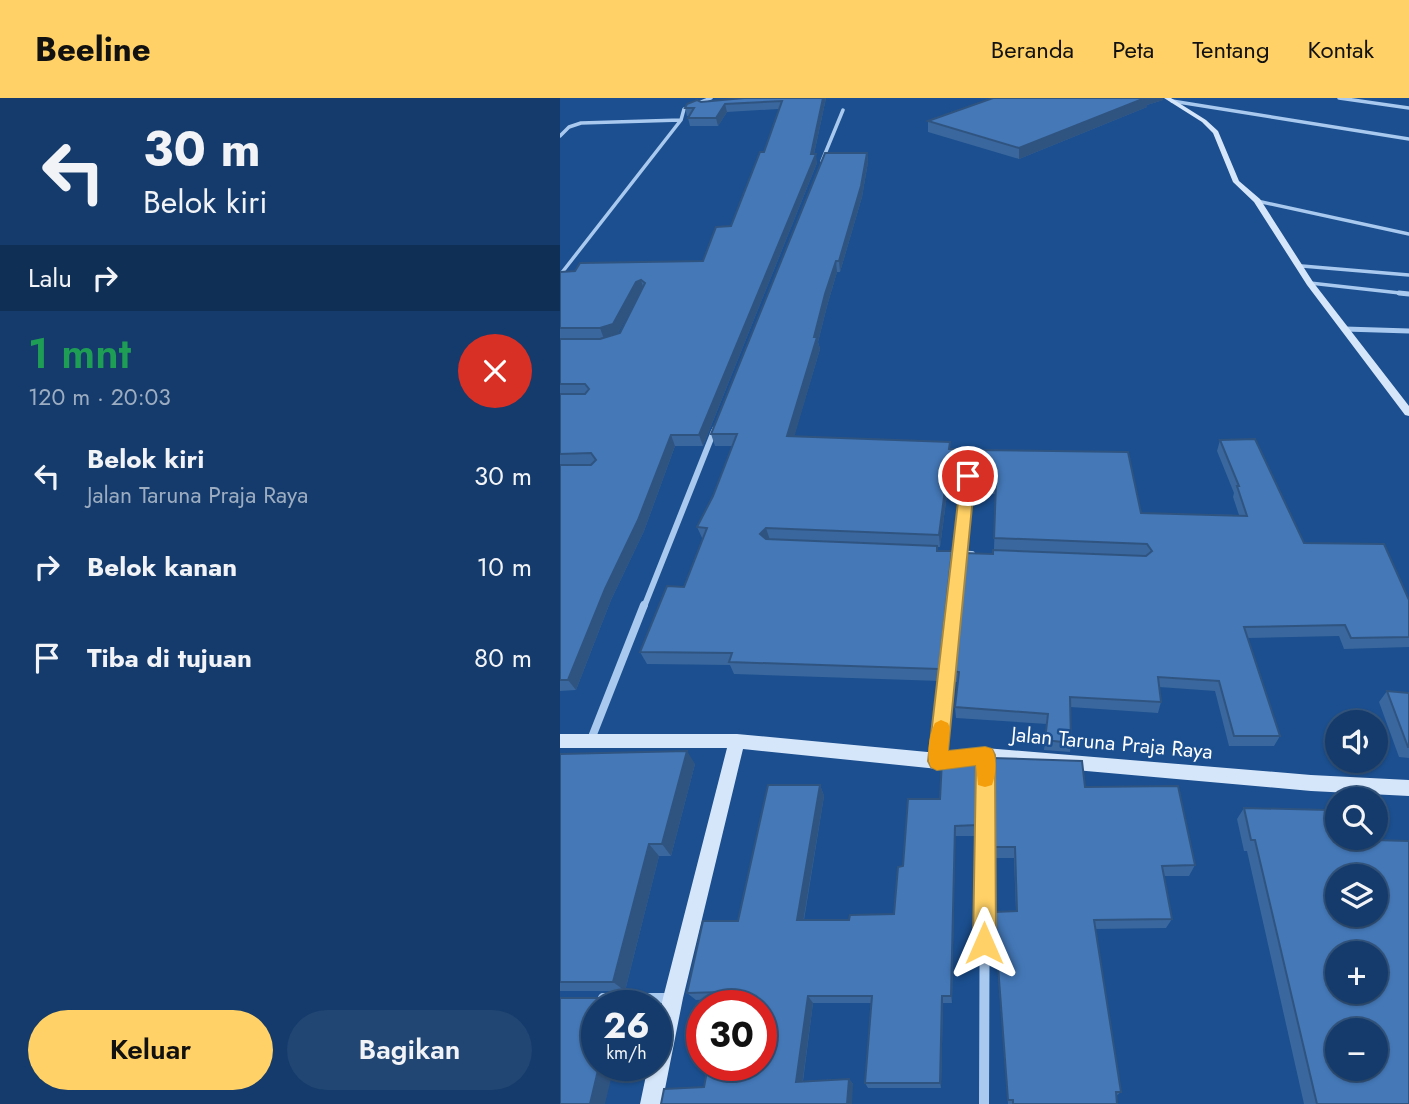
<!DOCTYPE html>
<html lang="id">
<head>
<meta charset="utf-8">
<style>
	body { margin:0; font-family:Jost,sans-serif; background:#214673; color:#f1f3f6; height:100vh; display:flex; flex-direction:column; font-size:26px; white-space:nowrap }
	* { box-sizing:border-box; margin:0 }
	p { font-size:23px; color:#9dadc1 }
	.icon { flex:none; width:38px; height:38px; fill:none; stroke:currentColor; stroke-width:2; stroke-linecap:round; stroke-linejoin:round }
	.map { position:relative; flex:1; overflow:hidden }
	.side { display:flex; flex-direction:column; background:#143b6b; width:560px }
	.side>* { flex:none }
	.guide { background:#143b6b; color:#f1f3f6; overflow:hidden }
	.controls { position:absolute; left:765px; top:612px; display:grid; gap:14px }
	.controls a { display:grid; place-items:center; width:63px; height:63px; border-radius:50%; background:#143b6b; box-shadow:0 2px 5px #0004,0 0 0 2px #33557e; font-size:35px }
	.speed { position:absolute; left:21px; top:892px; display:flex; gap:14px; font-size:35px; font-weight:700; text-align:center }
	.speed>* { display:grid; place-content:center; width:91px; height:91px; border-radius:50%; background:#143b6b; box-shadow:0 2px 5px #0004,0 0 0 2px #33557e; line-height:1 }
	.speed small { font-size:18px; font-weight:400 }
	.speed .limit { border:10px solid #d22; background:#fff; color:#111 }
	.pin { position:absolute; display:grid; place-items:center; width:60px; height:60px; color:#fff; margin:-30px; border:4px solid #fff; border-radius:50%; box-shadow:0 2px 7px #0007 }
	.me { position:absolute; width:77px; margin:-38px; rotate:0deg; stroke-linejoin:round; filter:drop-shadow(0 0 5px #0008) }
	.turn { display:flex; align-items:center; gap:24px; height:147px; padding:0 28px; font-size:32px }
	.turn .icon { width:91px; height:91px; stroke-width:2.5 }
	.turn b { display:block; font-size:49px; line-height:60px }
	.then { display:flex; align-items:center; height:66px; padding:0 28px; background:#0003; gap:14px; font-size:26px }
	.round { display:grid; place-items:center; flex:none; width:74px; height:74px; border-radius:37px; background:#214673 }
	.head { display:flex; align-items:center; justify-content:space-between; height:119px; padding:0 28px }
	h1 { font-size:42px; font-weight:600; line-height:52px; color:#1e9e55 }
	.button { display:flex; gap:14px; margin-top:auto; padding:14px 28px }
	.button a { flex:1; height:80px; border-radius:42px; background:#ffd166; color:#111; font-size:28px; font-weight:600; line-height:80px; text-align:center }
	.button a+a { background:#214673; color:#f1f3f6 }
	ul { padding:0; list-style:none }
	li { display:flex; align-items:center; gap:21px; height:91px; padding:0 28px }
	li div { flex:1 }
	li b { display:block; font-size:26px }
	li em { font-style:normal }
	header { display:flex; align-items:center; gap:42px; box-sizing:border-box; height:98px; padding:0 35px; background:#ffd166; color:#111 }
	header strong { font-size:33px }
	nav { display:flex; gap:38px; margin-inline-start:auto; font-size:24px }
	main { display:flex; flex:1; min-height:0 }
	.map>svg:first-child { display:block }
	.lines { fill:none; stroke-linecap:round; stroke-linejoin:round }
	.street-far4 { stroke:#a9c9ee; stroke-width:3.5 }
	.street-far3 { stroke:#a9c9ee; stroke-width:5 }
	.street-far2 { stroke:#a9c9ee; stroke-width:6 }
	.street-far1 { stroke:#a9c9ee; stroke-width:8 }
	.street { stroke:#a9c9ee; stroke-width:10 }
	.secondary { fill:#d6e6fa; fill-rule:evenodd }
	.wall { fill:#3a679d; fill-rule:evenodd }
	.shaded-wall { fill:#305480 }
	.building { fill:#4478b7; stroke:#305480; stroke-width:2; fill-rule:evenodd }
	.route { fill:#ffd166; stroke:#a68842; stroke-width:2 }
	.slow { fill:#f59e0b }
	.labels { text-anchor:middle; stroke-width:5; stroke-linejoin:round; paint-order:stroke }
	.street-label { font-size:21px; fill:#fff; stroke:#1b4f8f }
</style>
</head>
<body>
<header>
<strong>Beeline</strong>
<nav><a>Beranda</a><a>Peta</a><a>Tentang</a><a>Kontak</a></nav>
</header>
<main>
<section class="side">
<div class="guide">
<div class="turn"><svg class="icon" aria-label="left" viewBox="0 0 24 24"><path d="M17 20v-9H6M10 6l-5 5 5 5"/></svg><div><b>30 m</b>Belok kiri</div></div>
<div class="then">Lalu<svg class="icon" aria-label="right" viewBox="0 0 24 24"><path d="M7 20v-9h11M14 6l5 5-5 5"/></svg></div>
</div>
<div class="head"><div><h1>1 mnt</h1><p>120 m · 20:03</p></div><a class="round" style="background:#d93025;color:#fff"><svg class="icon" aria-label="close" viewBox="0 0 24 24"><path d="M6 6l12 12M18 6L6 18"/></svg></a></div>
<ul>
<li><svg class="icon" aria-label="left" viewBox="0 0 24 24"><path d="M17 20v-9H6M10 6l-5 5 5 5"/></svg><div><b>Belok kiri</b><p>Jalan Taruna Praja Raya</p></div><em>30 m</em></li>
<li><svg class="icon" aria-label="right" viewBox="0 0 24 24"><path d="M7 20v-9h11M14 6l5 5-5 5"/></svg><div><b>Belok kanan</b></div><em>10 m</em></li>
<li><svg class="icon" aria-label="arrive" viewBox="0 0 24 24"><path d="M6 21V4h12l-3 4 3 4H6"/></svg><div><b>Tiba di tujuan</b></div><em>80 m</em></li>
</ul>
<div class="button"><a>Keluar</a><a>Bagikan</a></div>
</section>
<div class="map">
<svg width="849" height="1006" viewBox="0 0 849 1006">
	<rect width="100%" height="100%" fill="#1b4f8f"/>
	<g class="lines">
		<path class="street-far4" d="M779 0 849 10
			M612 3 849 41
			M0 38 9 29 21 25 121 22
			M262 63 283 12
			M697 103 849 136
			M742 168 849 177
			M0 177 121 22 124 11 151 0
			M750 185 849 196"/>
		<path class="street-far3" d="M839 195 849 196
			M785 231 849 233
			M153 335 155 330"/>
		<path class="street-far2" d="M386 455 412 456
			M84 509 154 333
			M394 509 411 352"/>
		<path class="street-far1" d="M30 644 84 507
			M378 662 394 507
			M425 729V658"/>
		<path class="street" d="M43 900H111
			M424 1006 425 727"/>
		<path class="secondary" d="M604 0H611L646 22 658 33 679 83 700 101 753 184 849 308V318L845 317 747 187 694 104 673 84 653 35 642 24Z
			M0 636H177L378 655 425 650 751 677 849 682V698L751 693 425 664 378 671 183 651 123 900 102 1006H80L88 968H96V930L103 900 167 650H0Z"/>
	</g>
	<path class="wall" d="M266 0 254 56 257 65 143 348H115L84 433 51 502 16 592 0 593V174L143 163 171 128 204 54 219 11 167 14 158 28H130L128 20 129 18H127L125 10 141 4ZM80 194H81L60 235H58Z
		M603 2 587 7V9L459 61 368 34V23Z
		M307 55 308 64 302 99 280 174H277L267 208 258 244 260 251 234 338 390 344V351L404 363 400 396H387L380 449H377L378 453H392L393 466 380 583 174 576 170 567 87 566 80 554 124 489 143 442 137 429 153 398 173 348H155L151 336Z
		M660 342 744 445 849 502V549L784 551 779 538 687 540 720 638 714 648H669L655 593 599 589 601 604 598 615 510 609 511 645 510 654 484 652 487 626 396 620 395 609 398 584H393L392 573 433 456 434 451 436 396H412V385L415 352 581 415 679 417 673 399 674 395 657 353Z
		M827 593 849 595V660L839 659 819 604Z
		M0 656 135 666 111 758H99L65 893H0Z
		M416 659 418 738H395L392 905H383L381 990H308L305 985 311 905H253L243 983 289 981 293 986 144 989 161 901 136 902 127 895 178 823 260 687 264 698 244 822H289L334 816 343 768 380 701Z
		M432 660 525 689 635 767 629 778H604L612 821 606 830 535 831 561 994 556 998 557 1006H448L434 823V814L456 813 454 760H432Z
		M767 708 849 1006H744L687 753H684L677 721 684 710 764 712Z"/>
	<path class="shaded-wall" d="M263 0H266L252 65 251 56Z
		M582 0H603V2L587 7V9L459 61V50Z
		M165 6 167 14 158 28 156 20Z
		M307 55 308 64 302 99 280 174 279 163Z
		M256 56 257 65 143 348 139 337Z
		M276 163 277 174 267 208 258 244 260 251 231 350 227 338 254 239 265 196Z
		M81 182 84 192 80 194 57 237 44 241 40 230 76 184Z
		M111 337 115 348 84 433 51 502 16 592 8 582 45 491Z
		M404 351V363L400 396V384Z
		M386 384 387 396 380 449 379 437Z
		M206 430 210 442 204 448 200 436Z
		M392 453 393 466 380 583 379 571Z
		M127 653 135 666 111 758 102 746Z
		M260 687 264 698 242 831 237 822Z
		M395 728V738L392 905 391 898Z
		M89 746 99 758 65 893 53 884Z
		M248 898 253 905 242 988 236 984Z
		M382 898 383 905 381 990 380 985Z
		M49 900 62 908H54L48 904Z
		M39 968H54L45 1006H30Z
		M289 981 293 986 292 1006H287Z"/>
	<path class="building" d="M184 0H263L251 56H256L139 337H111L78 422 45 491 8 582H0V367H31L36 362 31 355 0 356V296H25L29 291 25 286H0V241H40L60 235 85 185 81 182 76 184 53 226 40 230H0V174L15 173 20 165 143 163 156 129 171 128 200 54H204L222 3 165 6 156 20H128L134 10H125L127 6 137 2 141 4Z
		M433 0H585L459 50 368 23Z
		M265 55H307L301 88 279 163H276L265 196 254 239H257L227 338 390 344 389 351H404L400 384H386L379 437 206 430 200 436 206 441 377 448V453H392L379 571 169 564 172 555 80 554 107 488 124 489 147 430 137 429 153 398 177 336H151Z
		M695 341 744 445 824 446 849 502V539L791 540 785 527 684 529 720 638H674L659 583 598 579 601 604 510 599 511 645 485 642 488 616 395 609 399 574 392 573 404 455 433 456V452L586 458 592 453 587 446 434 440 436 385H412L415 352 568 354 581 415 687 418 677 388H679L660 342Z
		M827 593 849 595V649H848Z
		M127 653 102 746H89L53 884H0V656Z
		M400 659H416L418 661 417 727 395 728 391 898H382L380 985H305L312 898H248L236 984 289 981 287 1006H101L104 991 144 989 148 968H201V908H160L163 894 127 895 143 823H178L208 687H260L237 822H289L290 817 334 816 338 769 343 768 348 701H380L382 662Z
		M432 660 522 663 525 689 618 688 635 767 602 768 612 821 534 822 561 994H556L557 1006H453V1002H448L434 814 457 813 455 749H433Z
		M767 708H777V740H813L814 742 849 743V1006H757L695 742H691L684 710 768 712ZM777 779H816V817H777ZM777 856H816V894H777ZM777 933H816V971H777Z
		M0 900H49L48 904H55L54 908H37V968H39L30 1006H0Z"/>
	<path class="route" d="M408 373 415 378 388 653 425 649 432 651 435 657 436 845 432 853 424 856 416 853 413 845 416 667 377 672 371 669 368 663 401 378Z"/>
	<path class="slow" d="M381 622 388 625 390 630 388 653 425 649 432 651C437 661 436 677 432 687L425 689 418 687 416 667 377 672 371 669C366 658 369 636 375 625Z"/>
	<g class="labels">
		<g class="street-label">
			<text transform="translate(552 645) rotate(5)" y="7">Jalan Taruna Praja Raya</text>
		</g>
	</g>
</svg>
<div class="controls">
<a><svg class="icon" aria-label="sound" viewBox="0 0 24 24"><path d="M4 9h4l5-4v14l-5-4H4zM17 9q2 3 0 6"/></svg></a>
<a><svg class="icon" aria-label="search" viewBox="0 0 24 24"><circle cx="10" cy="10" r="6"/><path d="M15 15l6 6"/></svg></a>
<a><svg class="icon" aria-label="layers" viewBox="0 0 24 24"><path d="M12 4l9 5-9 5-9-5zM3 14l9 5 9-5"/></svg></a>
<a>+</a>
<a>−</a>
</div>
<div class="speed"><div>26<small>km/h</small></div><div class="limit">30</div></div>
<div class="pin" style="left:408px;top:378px;background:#d93025"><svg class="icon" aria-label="arrive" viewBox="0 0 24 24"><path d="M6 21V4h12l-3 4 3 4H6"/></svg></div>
<svg class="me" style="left:424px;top:845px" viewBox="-20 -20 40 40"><path d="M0-17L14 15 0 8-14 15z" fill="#ffd166" stroke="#fff" stroke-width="4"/></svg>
</div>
</main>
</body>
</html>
